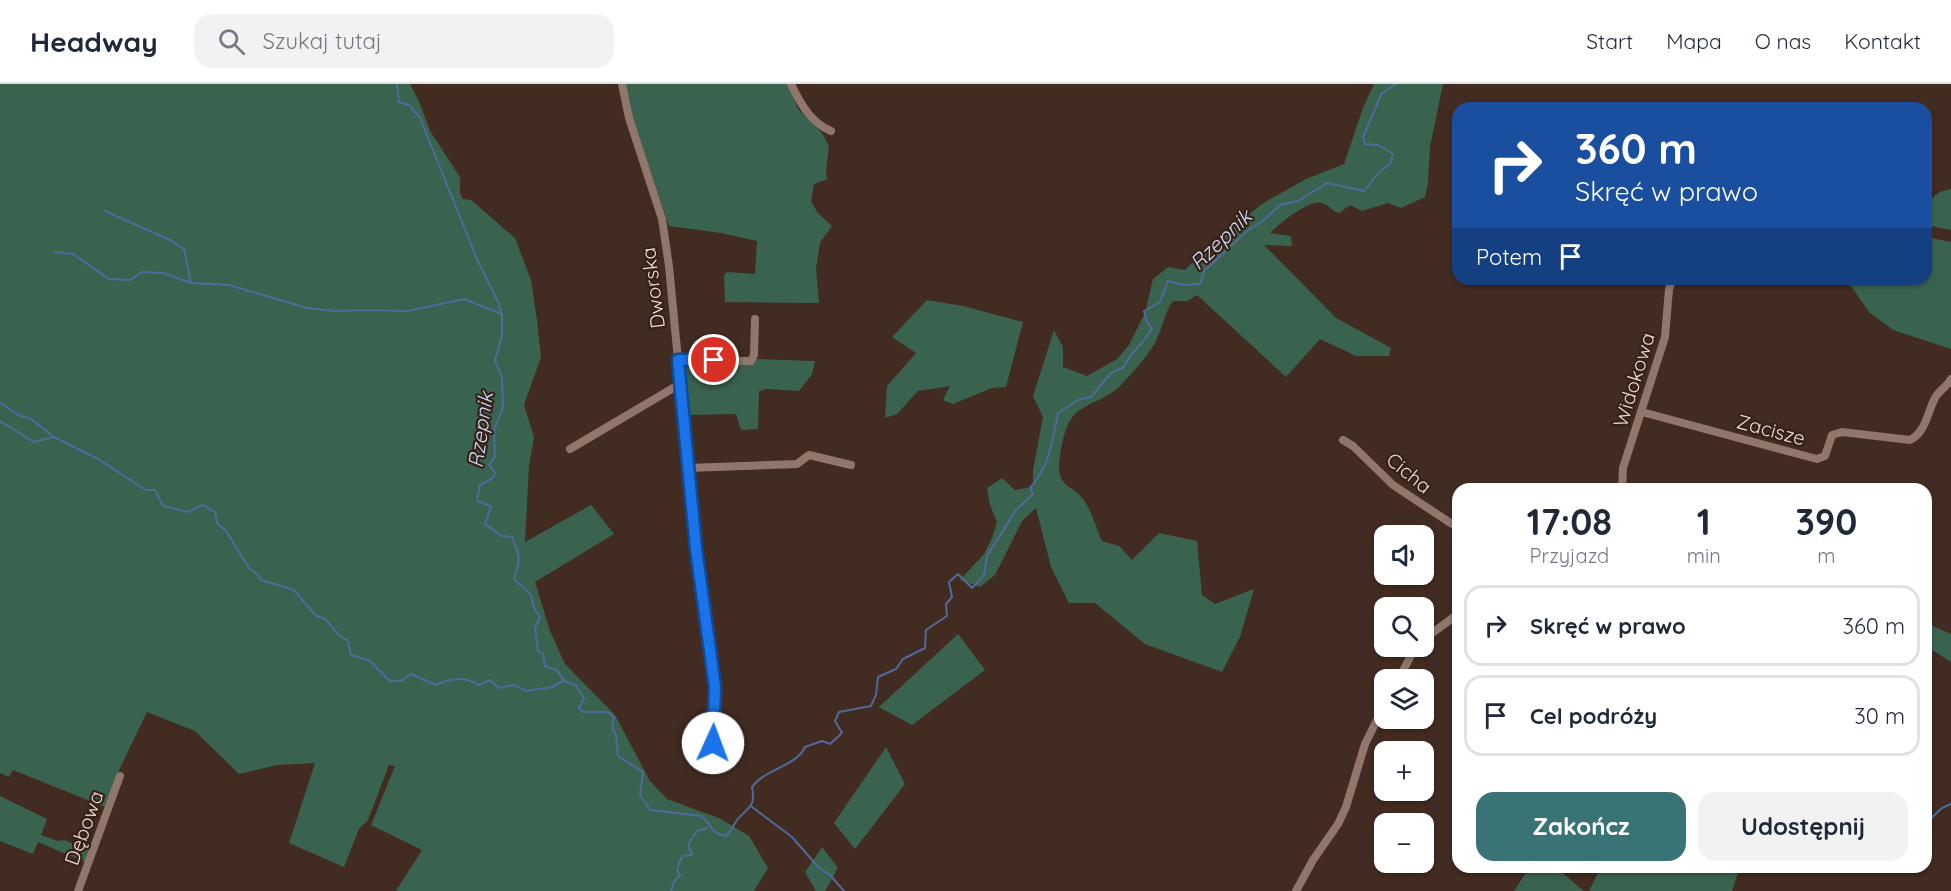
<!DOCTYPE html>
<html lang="pl">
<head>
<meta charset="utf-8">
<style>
	body { margin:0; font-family:Quicksand,sans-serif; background:#f2f2f3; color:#1f2937; height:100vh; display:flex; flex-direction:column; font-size:22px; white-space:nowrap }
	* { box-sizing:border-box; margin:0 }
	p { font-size:20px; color:#747a83 }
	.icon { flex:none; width:33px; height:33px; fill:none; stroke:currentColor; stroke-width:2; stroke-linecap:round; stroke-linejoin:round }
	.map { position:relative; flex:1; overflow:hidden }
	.sheet { position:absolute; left:1452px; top:399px; width:480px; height:390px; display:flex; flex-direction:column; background:#fff; border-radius:18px; box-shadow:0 2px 4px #0004 }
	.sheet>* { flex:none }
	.banner { position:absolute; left:1452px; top:18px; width:480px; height:183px; border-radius:18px; box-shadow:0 2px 4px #0004; background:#1a4fa0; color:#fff; overflow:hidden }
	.tools { position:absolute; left:1374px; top:441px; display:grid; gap:12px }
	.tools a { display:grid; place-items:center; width:60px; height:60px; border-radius:12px; background:#fff; box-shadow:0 2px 4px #0004; font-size:30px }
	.pin { position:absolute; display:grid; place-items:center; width:51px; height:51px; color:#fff; margin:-26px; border:3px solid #fff; border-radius:50%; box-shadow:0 2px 6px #0007 }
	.me { position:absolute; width:66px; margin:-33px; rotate:2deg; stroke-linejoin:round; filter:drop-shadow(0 0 4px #0008) }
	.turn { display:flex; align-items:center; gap:21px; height:126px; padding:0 24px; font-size:27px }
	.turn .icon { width:78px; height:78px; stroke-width:2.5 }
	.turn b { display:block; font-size:42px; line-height:51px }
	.then { display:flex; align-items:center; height:57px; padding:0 24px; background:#0003; gap:12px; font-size:22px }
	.eta { display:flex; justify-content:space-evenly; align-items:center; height:102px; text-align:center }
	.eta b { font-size:36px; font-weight:800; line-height:42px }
	.button { display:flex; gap:12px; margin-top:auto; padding:12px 24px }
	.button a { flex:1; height:69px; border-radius:18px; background:#397375; color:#fff; font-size:24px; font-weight:800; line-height:69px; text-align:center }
	.button a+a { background:#f2f2f3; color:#1f2937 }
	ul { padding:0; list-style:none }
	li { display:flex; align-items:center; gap:18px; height:81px; margin:0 12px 9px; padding:0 12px; border:3px solid #e0e1e3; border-radius:18px }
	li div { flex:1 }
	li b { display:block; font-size:22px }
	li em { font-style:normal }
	header { display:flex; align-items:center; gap:36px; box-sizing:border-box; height:84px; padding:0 30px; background:#fff; border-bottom:2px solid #e0e1e3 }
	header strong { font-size:28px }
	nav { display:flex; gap:33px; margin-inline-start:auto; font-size:21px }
	.search { width:420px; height:54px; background:#f2f2f3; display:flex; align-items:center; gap:15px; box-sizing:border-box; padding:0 21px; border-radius:18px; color:#747a83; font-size:22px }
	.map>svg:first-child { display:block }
	.green { fill:#3a634f }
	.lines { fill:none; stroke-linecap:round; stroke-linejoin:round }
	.stream { stroke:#4f6a9b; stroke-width:2 }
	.minor { stroke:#91766b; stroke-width:8 }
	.route-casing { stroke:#114b97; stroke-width:15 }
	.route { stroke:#1a73e8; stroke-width:10 }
	.labels { text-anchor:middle; stroke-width:4.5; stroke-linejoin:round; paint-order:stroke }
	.street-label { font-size:20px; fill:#ecdcd6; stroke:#372117 }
	.water-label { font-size:21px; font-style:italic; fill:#cadcfa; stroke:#372117 }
</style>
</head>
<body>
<header>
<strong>Headway</strong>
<div class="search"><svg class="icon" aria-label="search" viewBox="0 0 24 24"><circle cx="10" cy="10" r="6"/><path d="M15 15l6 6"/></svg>Szukaj tutaj</div>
<nav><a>Start</a><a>Mapa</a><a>O nas</a><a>Kontakt</a></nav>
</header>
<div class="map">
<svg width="1951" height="807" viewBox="0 0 1951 807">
	<rect width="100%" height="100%" fill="#422b21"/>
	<path class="green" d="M0 0H410L419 17 430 47 460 93V110L463 115 471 116 515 154 531 196 537 236 541 273 524 321 534 353 529 382 525 458 591 421 614 450 535 498 550 547 565 580 615 631 650 697 667 715 721 735 749 752 768 784 754 807H396L422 766 371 741 395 682 389 681 368 736 359 745 344 783 289 759 315 679 277 681 239 690 195 647 147 628 121 682 105 723 13 686 9 693 0 689Z
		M623 0H788L798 25 822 49 829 62 826 86 827 95 814 100 811 117 817 128 832 142 820 159 816 185 819 219 725 218 724 191 727 188 755 190 757 157 721 149 669 142 628 20Z
		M1374 0H1443L1430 63 1428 99 1425 113 1401 124 1388 119 1362 127 1350 121 1339 129C1332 127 1329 121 1322 119 1309 115 1279 140 1270 149L1291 152 1292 162 1264 161 1336 234 1391 264 1389 272H1356L1320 255 1286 293 1197 211 1187 217H1173C1164 229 1162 246 1155 259 1146 274 1132 289 1120 302 1107 316 1080 320 1071 335 1064 344 1059 373 1059 384 1060 404 1074 402 1083 415 1092 427 1096 444 1102 457L1119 462 1132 476 1159 449 1197 457 1202 511 1215 520 1254 505 1240 553 1222 588 1145 560 1095 519H1069L1051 483 1036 424 1022 437 995 491 980 503 960 496 984 470 992 454 997 438 990 421 987 404 1002 394 1015 406 1033 403V386L1043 333 1033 312 1054 246 1063 263V283L1087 292 1117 275 1129 261 1145 229 1153 195 1168 183 1185 186 1219 153 1265 118 1306 95 1344 80 1363 24Z
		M1951 105V146L1926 141C1926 122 1930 108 1951 105Z
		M1926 153 1951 158V265L1893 246 1869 228 1846 195H1926Z
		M927 216 963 222 1023 238 1006 303 992 304 953 320 943 316 950 302 918 307 897 330 885 334 887 302 916 269 892 253Z
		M755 275 815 277 812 290 799 307 766 305 759 307 758 345 741 346 736 330 686 331 681 281 751 280Z
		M1926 539 1951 550V578L1926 562Z
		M958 550 985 586 912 641 879 623Z
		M886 663 905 700 855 765 834 739Z
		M0 712 47 735 41 751 58 757 64 756 89 766 85 778 38 758 33 770 0 757Z
		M822 763 838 784 825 807H816L805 788Z
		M1601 783H1740L1732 807H1589Z
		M1542 784 1559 786 1584 807H1514L1525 790Z"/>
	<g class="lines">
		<path class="stream" d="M397 0 399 18 409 21 420 34 477 175 499 220 502 230V252L495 276 502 294 503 323 494 346 495 373 489 381 495 389 493 394 480 401 477 417 491 422 485 440 502 452 512 453C520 471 521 476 514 495L531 511 534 524 540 533 535 544 538 567 543 570 545 582 557 586 564 597 576 601 584 614 579 624 583 628H608L614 633 612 644 616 651 618 672 643 688 640 711 650 726 701 732C714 741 706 747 726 752 731 747 733 742 737 736 748 722 756 725 752 703 765 685 797 682 805 663L822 657 830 660 842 649 835 637 839 628 871 622 876 611 878 593 896 585 903 575 925 564 926 546 947 532 946 520 952 513 949 498 958 490 972 504 984 491 987 472 1016 426 1033 410 1030 404C1050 381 1052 358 1058 329L1078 316 1091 313 1111 289 1124 283C1130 267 1145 260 1152 244L1147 238 1144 227 1160 218 1168 197 1183 201 1200 200 1204 187 1247 147 1265 135 1280 121 1298 117 1327 99 1364 107 1380 87 1390 80 1393 70 1378 61 1365 60 1363 53 1382 9 1396 0
			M105 127 170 156 184 165 191 199
			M55 168 73 170 109 195 130 196 142 188 163 189 191 199 229 201 307 224 335 227 370 226 408 227 464 215 502 230
			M0 318 16 330 31 335 54 353 98 375 146 406H155L163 422 188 428 203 421 215 428 217 439 226 447 249 484 258 491 261 496 294 506 316 532 325 535 339 551 348 557 351 571 370 577 390 597H401L411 590 436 601C450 594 465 592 479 601L490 596 499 604 514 601 526 607 552 603 563 597
			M0 337 34 358 53 353
			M752 723 792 753 819 784 830 791 844 807
			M1926 739 1942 724 1951 720
			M671 807 674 798 680 791 677 786 682 772 692 771 689 764V759L697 747 707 744"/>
		<path class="minor" d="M622 0 629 34 662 135 669 182 696 465 715 603 713 659
			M791 0C800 19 811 39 831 47
			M678 276 751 277 754 271 755 235
			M1642 328 1817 375 1825 372 1832 351 1842 348 1910 356C1926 348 1927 329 1935 314 1939 306 1947 303 1951 295
			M1343 356 1353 362 1393 401 1458 444
			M570 365 680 300
			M688 384 797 380 809 371 851 381
			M1622 405 1623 384 1665 253 1669 205 1673 195
			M1424 555 1458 530
			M1398 596 1416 562
			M78 807 120 692
			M1296 807 1313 776 1338 740 1346 723 1365 660 1384 622"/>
	</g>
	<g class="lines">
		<defs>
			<path id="route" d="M713 659 715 603 696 465 678 276H714"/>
		</defs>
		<use href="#route" class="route-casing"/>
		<use href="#route" class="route"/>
	</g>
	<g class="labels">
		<g class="street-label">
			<text transform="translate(653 204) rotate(-97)" y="7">Dworska</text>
			<text transform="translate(1634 296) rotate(-73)" y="7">Widokowa</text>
			<text transform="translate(1771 346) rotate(15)" y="7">Zacisze</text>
			<text transform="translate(1409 389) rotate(39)" y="7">Cicha</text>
			<text transform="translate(84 744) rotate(-70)" y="7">Dębowa</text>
		</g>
		<g class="water-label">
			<text transform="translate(1221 156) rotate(-44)" y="7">Rzepnik</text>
			<text transform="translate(481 346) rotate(-82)" y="7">Rzepnik</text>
		</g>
	</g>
</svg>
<div class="tools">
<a><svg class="icon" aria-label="sound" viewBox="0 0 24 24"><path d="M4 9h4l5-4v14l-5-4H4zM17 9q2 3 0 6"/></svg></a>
<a><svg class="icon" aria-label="search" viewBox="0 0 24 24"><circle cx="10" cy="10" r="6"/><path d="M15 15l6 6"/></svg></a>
<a><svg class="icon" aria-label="layers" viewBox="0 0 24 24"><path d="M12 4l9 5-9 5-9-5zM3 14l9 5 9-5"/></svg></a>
<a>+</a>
<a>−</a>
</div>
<div class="pin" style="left:714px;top:276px;background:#d93025"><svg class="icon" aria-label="arrive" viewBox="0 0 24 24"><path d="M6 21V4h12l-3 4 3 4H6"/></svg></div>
<svg class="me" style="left:713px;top:659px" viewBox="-20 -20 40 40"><circle r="19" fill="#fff"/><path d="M0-13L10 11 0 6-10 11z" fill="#1a73e8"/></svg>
<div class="banner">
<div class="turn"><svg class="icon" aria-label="right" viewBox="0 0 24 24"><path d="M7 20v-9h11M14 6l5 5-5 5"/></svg><div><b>360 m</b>Skręć w prawo</div></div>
<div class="then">Potem<svg class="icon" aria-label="arrive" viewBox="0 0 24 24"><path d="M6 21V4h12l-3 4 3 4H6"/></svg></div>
</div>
<section class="sheet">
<div class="eta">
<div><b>17:08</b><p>Przyjazd</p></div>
<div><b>1</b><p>min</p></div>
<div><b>390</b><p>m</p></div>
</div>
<ul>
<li><svg class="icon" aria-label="right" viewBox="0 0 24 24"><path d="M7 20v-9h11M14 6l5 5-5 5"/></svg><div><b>Skręć w prawo</b></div><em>360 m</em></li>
<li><svg class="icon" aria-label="arrive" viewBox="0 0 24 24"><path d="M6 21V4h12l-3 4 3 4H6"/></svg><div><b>Cel podróży</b></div><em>30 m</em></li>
</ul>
<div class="button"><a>Zakończ</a><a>Udostępnij</a></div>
</section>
</div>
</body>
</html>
